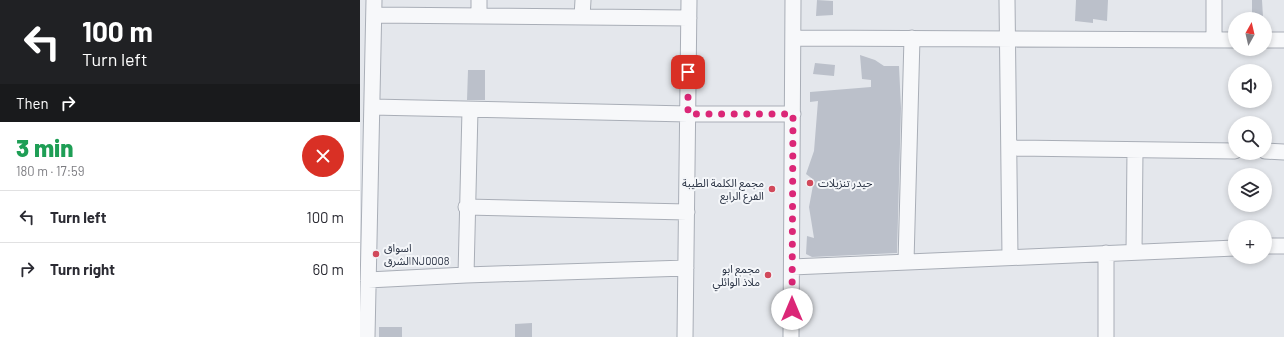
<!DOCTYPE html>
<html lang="en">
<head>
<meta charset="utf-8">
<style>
	body { margin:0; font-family:Barlow,"Noto Sans Arabic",sans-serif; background:#f2f2f3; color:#2b2b33; height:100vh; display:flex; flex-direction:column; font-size:15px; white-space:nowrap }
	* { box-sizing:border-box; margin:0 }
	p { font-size:13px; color:#7c7c81 }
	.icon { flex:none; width:22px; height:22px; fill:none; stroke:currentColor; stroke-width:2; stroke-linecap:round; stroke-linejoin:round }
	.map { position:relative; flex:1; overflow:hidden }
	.drawer { display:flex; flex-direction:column; background:#fff; width:360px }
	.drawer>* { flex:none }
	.hud { background:#202124; color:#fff; overflow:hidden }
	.needle { width:26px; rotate:8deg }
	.fabs { position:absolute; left:868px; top:12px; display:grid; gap:8px }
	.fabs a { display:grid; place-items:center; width:44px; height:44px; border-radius:50%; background:#fff; box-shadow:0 2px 6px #0003; font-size:20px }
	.pin { position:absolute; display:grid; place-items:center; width:34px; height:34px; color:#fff; margin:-17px; border-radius:8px; box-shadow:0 2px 6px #0006 }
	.me { position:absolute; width:44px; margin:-22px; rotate:0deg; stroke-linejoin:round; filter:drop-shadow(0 0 3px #0008) }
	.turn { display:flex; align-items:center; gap:14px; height:84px; padding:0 16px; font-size:18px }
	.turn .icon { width:52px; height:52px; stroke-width:2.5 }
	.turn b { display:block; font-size:28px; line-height:34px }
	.then { display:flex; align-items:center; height:38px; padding:0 16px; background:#0003; gap:8px; font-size:15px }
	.round { display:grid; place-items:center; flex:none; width:42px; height:42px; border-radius:21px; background:#f2f2f3 }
	.headline { display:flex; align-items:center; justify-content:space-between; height:68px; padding:0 16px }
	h1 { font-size:24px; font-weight:800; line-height:30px; color:#1e9e55 }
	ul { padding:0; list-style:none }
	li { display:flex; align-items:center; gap:12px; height:52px; padding:0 16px; border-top:1px solid #e1e1e2 }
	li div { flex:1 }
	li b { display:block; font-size:15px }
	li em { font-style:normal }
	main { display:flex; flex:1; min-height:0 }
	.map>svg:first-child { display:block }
	.building { fill:#bbc0ca }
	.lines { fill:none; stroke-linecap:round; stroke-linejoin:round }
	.minor-casing { stroke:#a9aeb7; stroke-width:17 }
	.minor { stroke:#f7f8fa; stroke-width:15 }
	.route { stroke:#db2777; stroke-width:7; stroke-dasharray:0 12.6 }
	.poi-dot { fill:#d1495b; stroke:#f4f6f9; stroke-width:1.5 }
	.labels { text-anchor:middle; stroke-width:4; stroke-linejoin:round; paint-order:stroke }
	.poi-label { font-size:11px; fill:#2b3445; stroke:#f4f6f9; text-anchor:end }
</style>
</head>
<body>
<main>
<section class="drawer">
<div class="hud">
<div class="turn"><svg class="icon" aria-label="left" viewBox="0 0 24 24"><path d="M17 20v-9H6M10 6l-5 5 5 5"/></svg><div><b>100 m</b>Turn left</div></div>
<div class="then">Then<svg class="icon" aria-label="right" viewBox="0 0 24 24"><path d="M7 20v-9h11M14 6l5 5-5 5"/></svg></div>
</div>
<div class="headline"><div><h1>3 min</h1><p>180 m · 17:59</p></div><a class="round" style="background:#d93025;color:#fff"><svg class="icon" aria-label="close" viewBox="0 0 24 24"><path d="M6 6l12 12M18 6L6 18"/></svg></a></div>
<ul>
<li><svg class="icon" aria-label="left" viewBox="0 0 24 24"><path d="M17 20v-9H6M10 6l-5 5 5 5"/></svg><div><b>Turn left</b></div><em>100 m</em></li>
<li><svg class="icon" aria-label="right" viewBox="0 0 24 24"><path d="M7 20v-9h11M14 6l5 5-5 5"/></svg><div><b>Turn right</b></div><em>60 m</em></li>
</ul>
</section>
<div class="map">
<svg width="924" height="337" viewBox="0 0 924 337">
	<rect width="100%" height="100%" fill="#e4e7ec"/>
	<path class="building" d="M457 0 473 1V15L456 16Z
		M716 0H748L747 21 733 19V23L715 21Z
		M892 0H902L903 17 892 18Z
		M500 55 515 60 524 66H539L541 108 537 253 452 257 446 254 447 236 454 238 449 207 454 180 446 174 454 151 458 101 450 102V92L511 87V80L502 79Z
		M455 63 475 65 474 76 453 74Z
		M108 70H125V100H107Z
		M172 323V337H155V324Z
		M19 327H42V337H19Z"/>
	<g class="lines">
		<defs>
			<path id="minor" d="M647 0 650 257
				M14 15 329 18
				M119 16V0
				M222 17 223 0
				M434 38 875 40
				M854 40V0
				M905 40H924
				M12 107 328 114H433
				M649 148 875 151
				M905 151 924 152
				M106 207 327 212
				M905 246H924
				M774 252 775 150
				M746 253V337
				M546 262 552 38
				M432 267 875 248
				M106 275 110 110
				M8 280 106 275 326 268
				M7 337 14 0
				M325 337 329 0
				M431 337 433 0"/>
		</defs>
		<use href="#minor" class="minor-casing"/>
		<use href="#minor" class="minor"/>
	</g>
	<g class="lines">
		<path class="route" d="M328 72V114H433L432 309"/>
	</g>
	<g class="poi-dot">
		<circle cx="450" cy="183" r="4"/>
		<circle cx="412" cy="189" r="4"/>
		<circle cx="16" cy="254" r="4"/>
		<circle cx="408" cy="275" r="4"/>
	</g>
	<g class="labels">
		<g class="poi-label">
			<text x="404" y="187">مجمع الكلمة الطيبة<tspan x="404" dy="13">الفرع الرابع</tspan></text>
			<text x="458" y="187" text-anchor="start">حيدر تنزيلات</text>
			<text x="24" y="252" text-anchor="start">اسواق<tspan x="24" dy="13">الشرقNJ0008</tspan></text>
			<text x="400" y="273">مجمع ابو<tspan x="400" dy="13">ملاذ الوائلي</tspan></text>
		</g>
	</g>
</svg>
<div class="fabs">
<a><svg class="needle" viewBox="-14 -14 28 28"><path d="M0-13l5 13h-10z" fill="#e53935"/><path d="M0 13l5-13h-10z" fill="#7c7c81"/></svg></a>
<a><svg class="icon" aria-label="sound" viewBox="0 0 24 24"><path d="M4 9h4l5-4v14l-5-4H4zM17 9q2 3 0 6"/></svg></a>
<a><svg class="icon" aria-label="search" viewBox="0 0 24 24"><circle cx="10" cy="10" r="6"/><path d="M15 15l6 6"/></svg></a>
<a><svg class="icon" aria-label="layers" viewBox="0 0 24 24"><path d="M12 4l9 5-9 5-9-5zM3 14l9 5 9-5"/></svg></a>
<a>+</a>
</div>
<div class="pin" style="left:328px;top:72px;background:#d93025"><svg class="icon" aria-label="arrive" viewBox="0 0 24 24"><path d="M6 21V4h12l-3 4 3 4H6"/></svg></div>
<svg class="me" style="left:432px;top:309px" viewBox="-20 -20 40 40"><circle r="19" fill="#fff"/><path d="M0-13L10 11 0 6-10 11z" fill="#db2777"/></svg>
</div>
</main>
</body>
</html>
